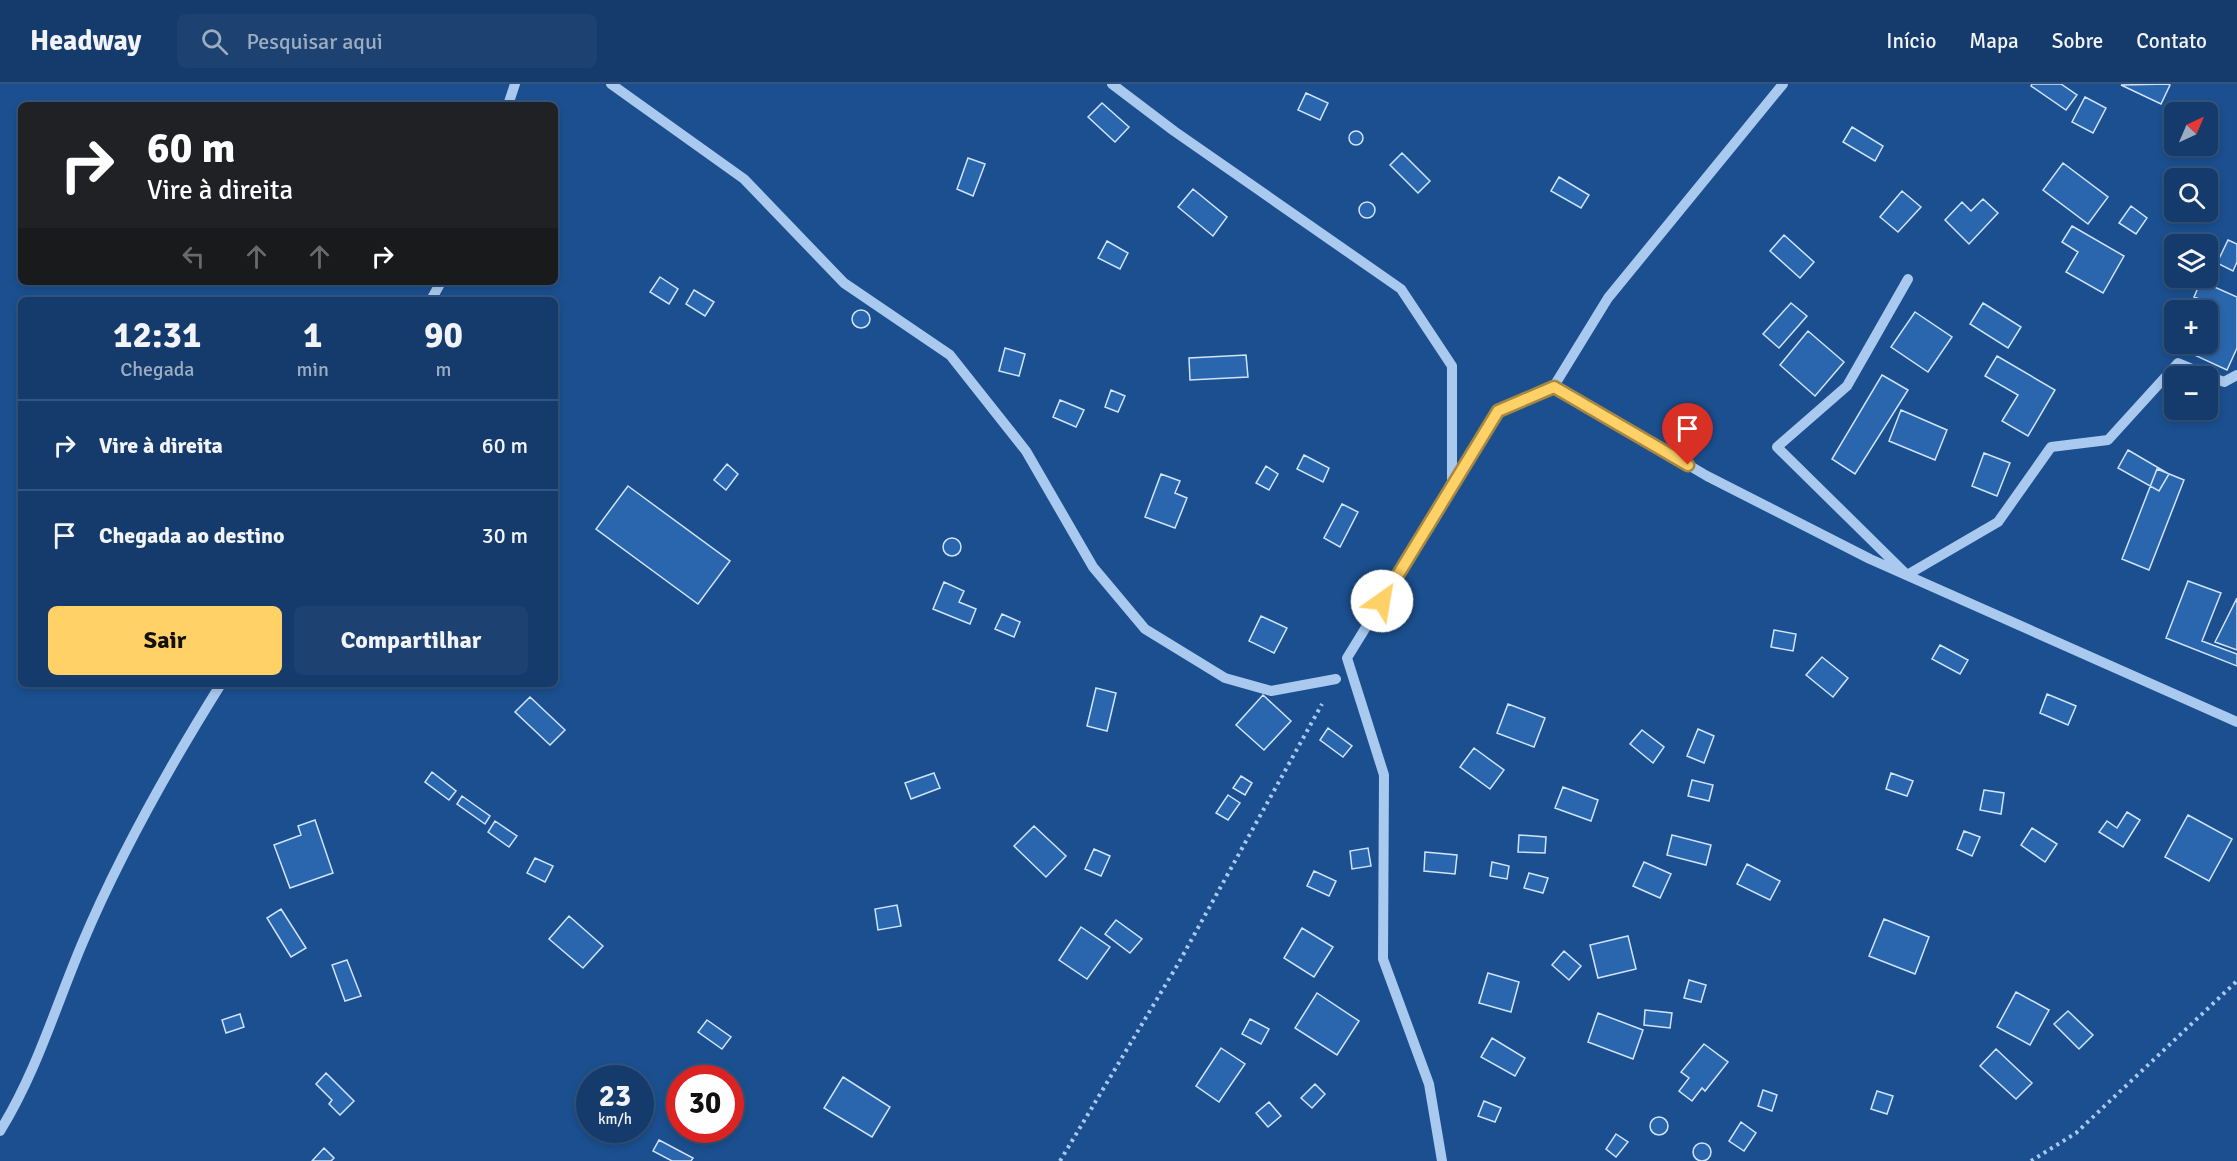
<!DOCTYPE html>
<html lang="pt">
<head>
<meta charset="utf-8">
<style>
	body { margin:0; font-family:Signika,sans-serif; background:#1d4271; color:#f1f3f6; height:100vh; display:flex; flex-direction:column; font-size:22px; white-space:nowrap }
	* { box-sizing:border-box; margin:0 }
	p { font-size:20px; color:#9dadc1 }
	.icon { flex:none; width:33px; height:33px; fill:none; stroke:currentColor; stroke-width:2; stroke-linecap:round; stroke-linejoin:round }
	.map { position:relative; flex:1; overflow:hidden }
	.panel { position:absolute; left:18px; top:213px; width:540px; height:390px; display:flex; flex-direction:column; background:#143b6b; border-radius:9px; box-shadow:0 3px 9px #0003,0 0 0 2px #33557e }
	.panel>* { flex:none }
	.hud { position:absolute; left:18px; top:18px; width:540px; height:183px; border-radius:9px; box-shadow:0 3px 9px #0003,0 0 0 2px #33557e; background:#202124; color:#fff; overflow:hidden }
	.needle { width:39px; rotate:44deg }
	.tools { position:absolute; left:2164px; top:18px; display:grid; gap:12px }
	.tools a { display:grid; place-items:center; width:54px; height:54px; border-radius:9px; background:#143b6b; box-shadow:0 3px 9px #0003,0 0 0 2px #33557e; font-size:30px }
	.speed { position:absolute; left:576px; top:981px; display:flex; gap:12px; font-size:30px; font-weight:700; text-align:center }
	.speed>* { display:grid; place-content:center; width:78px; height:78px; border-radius:50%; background:#143b6b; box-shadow:0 3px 9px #0003,0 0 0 2px #33557e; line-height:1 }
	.speed small { font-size:15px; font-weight:400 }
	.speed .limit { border:9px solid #d22; background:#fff; color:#111 }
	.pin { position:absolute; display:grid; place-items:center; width:51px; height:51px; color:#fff; margin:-62px -26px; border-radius:50% 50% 50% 0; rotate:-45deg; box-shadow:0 0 6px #0007 }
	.pin .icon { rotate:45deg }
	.me { position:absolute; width:66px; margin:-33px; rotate:32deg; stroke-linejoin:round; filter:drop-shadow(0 0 4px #0008) }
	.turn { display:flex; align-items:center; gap:21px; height:126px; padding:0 30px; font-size:27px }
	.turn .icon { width:78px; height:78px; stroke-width:2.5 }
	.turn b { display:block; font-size:42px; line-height:51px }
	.lanes { display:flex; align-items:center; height:57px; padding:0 30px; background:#0003; justify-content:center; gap:30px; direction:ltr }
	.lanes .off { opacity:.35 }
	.eta { display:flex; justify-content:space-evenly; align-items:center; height:102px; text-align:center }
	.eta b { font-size:36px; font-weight:700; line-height:42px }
	.button { display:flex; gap:12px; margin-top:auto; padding:12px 30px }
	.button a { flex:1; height:69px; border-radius:9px; background:#ffd166; color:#111; font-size:24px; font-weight:700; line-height:69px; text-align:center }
	.button a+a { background:#1d4271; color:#f1f3f6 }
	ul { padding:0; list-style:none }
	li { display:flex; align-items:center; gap:18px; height:90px; padding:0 30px; border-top:2px solid #33557e }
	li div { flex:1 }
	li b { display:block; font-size:22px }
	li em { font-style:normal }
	header { display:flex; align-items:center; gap:36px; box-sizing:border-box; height:84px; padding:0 30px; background:#143b6b; border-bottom:2px solid #33557e }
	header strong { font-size:28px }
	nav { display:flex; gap:33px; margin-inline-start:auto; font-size:21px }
	.search { width:420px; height:54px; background:#1d4271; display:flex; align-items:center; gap:15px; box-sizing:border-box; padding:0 21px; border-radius:9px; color:#9dadc1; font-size:22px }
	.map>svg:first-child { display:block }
	.building { fill:#2a66ad; stroke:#cfe3fa; stroke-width:1.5 }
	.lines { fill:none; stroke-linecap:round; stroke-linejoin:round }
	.path { stroke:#a9c9ee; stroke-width:4; stroke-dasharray:3 4.5; stroke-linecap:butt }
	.minor { stroke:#a9c9ee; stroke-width:10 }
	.route-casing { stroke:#a68842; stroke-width:15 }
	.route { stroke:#ffd166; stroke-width:10 }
</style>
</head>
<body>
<header>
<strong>Headway</strong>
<div class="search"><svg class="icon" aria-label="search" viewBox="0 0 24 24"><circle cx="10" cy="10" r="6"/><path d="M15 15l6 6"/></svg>Pesquisar aqui</div>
<nav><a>Início</a><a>Mapa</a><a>Sobre</a><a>Contato</a></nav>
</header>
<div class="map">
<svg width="2237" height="1077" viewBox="0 0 2237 1077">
	<rect width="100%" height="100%" fill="#1b4f8f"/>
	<path class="building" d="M2032 0H2061L2077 11 2066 26 2031 2Z
		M2168 0 2170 1 2161 20 2121 1Z
		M1306 9 1328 19 1320 36 1298 26Z
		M2085 13 2106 24 2093 49 2072 38Z
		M1102 19 1129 43 1115 58 1088 33Z
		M1852 43 1883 62 1875 77 1843 58Z
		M1349 54a7 7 0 1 1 14 0a7 7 0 1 1-14 0Z
		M1402 69 1430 97 1418 109 1390 81Z
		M968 74 985 80 973 112 957 105Z
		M2063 79 2108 113 2088 140 2043 106Z
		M1559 93 1589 111 1581 124 1551 107Z
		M1193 105 1227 133 1213 152 1178 123Z
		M1902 107 1921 123 1898 148 1880 133Z
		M1983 115 1998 129 1969 160 1945 136 1962 118 1971 127Z
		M1359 126a8 8 0 1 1 16 0a8 8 0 1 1-16 0Z
		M2131 122 2147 134 2136 150 2119 139Z
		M2072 142 2124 172 2103 209 2066 188 2078 168 2062 158Z
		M1784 151 1814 178 1800 194 1770 167Z
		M2228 156 2237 160V178L2233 187 2217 179Z
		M1107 157 1128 169 1120 185 1098 174Z
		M660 193 678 205 669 220 650 208Z
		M2201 197 2237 213V264L2227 286 2190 269 2195 260H2208V230L2212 220 2194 213Z
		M694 206 714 218 705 232 686 220Z
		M1791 219 1807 232 1779 264 1763 250Z
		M1983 219 2021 243 2008 264 1970 240Z
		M852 235a9 9 0 1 1 18 0a9 9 0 1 1-18 0Z
		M1915 228 1952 253 1928 288 1891 263Z
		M1808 247 1844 278 1815 312 1780 281Z
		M1005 264 1025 270 1019 292 999 287Z
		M1246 271 1248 293 1190 296 1189 274Z
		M1997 272 2055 306 2028 352 2002 337 2018 311 1985 292Z
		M1882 291 1908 306 1855 390 1832 375Z
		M1111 306 1125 312 1118 328 1105 323Z
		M1060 316 1084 326 1076 343 1053 333Z
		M1901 326 1947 346 1935 376 1889 357Z
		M2128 366 2169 390 2159 407 2118 384Z
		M1984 369 2010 379 1997 412 1972 402Z
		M1304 371 1329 384 1323 398 1297 385Z
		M727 380 738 390 726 406 714 396Z
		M1266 382 1278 390 1269 406 1256 399Z
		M2157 385 2184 396 2149 486 2122 475Z
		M1161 390 1180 397 1175 409 1187 414 1175 444 1145 433Z
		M628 402 730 477 698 520 596 445Z
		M1342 420 1358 428 1340 463 1324 454Z
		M943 463a9 9 0 1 1 18 0a9 9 0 1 1-18 0Z
		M2188 497 2221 509 2202 557 2237 570V582L2166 554Z
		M944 498 964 507 959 518 976 525 970 540 933 525Z
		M2237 514V566L2215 558Z
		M1002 530 1020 538 1014 553 995 545Z
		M1261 532 1287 544 1274 569 1249 557Z
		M1774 546 1796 550 1793 567 1771 563Z
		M1940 561 1968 576 1960 590 1932 575Z
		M1822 573 1848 594 1833 613 1806 591Z
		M1096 604 1116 609 1107 647 1087 642Z
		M2047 610 2076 622 2068 641 2040 629Z
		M1263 611 1291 637 1264 666 1236 641Z
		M530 613 565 646 550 661 515 628Z
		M1508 620 1545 634 1534 663 1497 649Z
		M1328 644 1352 662 1343 673 1320 656Z
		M1698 645 1714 652 1704 679 1687 672Z
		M1642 646 1664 663 1653 679 1630 660Z
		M1474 664 1504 686 1490 705 1460 683Z
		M432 688 456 707 449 716 425 698Z
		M934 689 940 704 911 715 905 699Z
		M1891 689 1913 697 1907 712 1886 705Z
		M1241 692 1252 699 1245 711 1233 704Z
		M1692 696 1713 701 1709 717 1688 712Z
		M1563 703 1598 716 1591 737 1555 724Z
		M1984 706 2004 709 2001 730 1980 726Z
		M1228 711 1240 719 1228 736 1216 729Z
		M462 712 490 732 485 740 457 720Z
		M2127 728 2140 736 2123 763 2099 748 2107 737 2117 744Z
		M2188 731 2232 755 2209 797 2165 773Z
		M315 736 333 789 290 804 274 761 301 751 298 742Z
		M495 737 517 752 509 763 488 748Z
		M1034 742 1066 772 1046 793 1014 762Z
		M2032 744 2057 760 2045 778 2021 761Z
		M1964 747 1980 753 1972 772 1957 765Z
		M1519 751 1546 753 1545 769 1518 768Z
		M1672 751 1711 761 1706 781 1667 771Z
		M1368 764 1371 782 1352 785 1350 767Z
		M1094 765 1110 772 1101 792 1085 785Z
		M1425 768 1457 771 1455 790 1424 787Z
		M535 774 553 782 545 798 527 789Z
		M1492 778 1509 782 1507 795 1490 792Z
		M1644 778 1671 790 1660 814 1633 802Z
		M1747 780 1780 797 1770 816 1737 800Z
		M1314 787 1336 797 1329 812 1307 802Z
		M1529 789 1548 794 1543 809 1524 804Z
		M897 821 901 842 878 846 875 825Z
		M281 825 306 864 291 873 267 834Z
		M569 832 603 862 583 884 549 855Z
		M1884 835 1929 853 1915 890 1869 872Z
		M1116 836 1142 855 1130 869 1105 850Z
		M1081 843 1110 863 1087 895 1059 876Z
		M1302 844 1333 863 1314 893 1284 874Z
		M1628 852 1636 885 1598 894 1590 861Z
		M1564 867 1581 882 1569 896 1552 881Z
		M347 876 361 912 345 917 332 881Z
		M1488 889 1519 898 1511 928 1479 919Z
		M1689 896 1706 901 1701 918 1684 914Z
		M2016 908 2049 926 2030 961 1997 943Z
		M1317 909 1359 937 1337 971 1295 944Z
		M1645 926 1672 929 1670 944 1644 941Z
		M2068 927 2093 951 2079 965 2054 940Z
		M1598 929 1643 946 1633 975 1588 958Z
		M240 930 244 943 226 949 222 936Z
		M1250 935 1269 945 1261 960 1242 950Z
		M707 936 731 953 722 965 698 948Z
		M1492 954 1525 974 1515 992 1481 973Z
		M1704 960 1728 978 1705 1007 1702 1004 1692 1017 1679 1007 1689 994 1681 988Z
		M1221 964 1245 980 1219 1018 1196 1002Z
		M1996 965 2032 999 2016 1015 1980 982Z
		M326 989 354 1017 340 1031 329 1020 332 1016 316 1000Z
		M843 993 890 1023 872 1053 824 1024Z
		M1315 1000 1325 1010 1312 1024 1301 1014Z
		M1763 1006 1777 1011 1772 1027 1758 1022Z
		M1877 1007 1893 1012 1887 1030 1871 1025Z
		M1484 1017 1501 1024 1495 1038 1478 1032Z
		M1269 1018 1281 1032 1268 1043 1256 1029Z
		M1650 1042a9 9 0 1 1 18 0a9 9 0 1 1-18 0Z
		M1741 1038 1756 1049 1744 1067 1729 1057Z
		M598 1046H625L620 1056Z
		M1616 1050 1628 1058 1616 1073 1606 1065Z
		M659 1056 693 1074 691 1077H672L653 1067Z
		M1693 1068a9 9 0 1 1 18 0a9 9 0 1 1-18 0Z
		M324 1064 334 1074 331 1077H312Z"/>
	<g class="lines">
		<path class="path" d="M1060 1077 1178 880 1322 620
			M2031 1077 2076 1049 2237 897"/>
		<path class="minor" d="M611 0 744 95 844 199 950 271 1026 367 1093 483 1145 545 1225 594 1271 607 1336 595
			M1112 0 1174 47 1401 205 1452 282V402
			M508 21 515 0
			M1908 195 1847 302 1777 363 1907 491 1998 438 2051 363 2108 356 2178 279 2224 298 2237 291
			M431 216 441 198
			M1554 302 1707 392 1870 475 2237 638
			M0 1047C36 989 55 924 82 860 120 770 169 683 221 600
			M1442 1077 1429 1000 1383 875 1384 691 1347 574 1499 327 1554 302 1608 214 1783 0"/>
	</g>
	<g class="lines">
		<defs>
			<path id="route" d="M1382 517 1498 327 1554 303 1688 381"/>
		</defs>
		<use href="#route" class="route-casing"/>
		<use href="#route" class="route"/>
	</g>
</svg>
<div class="tools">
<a><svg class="needle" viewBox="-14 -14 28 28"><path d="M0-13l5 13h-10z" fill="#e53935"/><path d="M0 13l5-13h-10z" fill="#9dadc1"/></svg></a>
<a><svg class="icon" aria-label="search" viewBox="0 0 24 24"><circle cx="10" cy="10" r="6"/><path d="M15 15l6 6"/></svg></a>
<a><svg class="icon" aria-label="layers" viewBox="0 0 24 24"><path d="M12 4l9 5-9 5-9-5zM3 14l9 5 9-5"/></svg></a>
<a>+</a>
<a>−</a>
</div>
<div class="speed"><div>23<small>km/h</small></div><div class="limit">30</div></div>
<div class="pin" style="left:1688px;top:381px;background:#d93025"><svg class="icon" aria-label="arrive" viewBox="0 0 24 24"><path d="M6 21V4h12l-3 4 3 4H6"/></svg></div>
<svg class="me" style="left:1382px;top:517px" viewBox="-20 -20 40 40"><circle r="19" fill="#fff"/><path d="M0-13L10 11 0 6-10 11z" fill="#ffd166"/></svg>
<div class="hud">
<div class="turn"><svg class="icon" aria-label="right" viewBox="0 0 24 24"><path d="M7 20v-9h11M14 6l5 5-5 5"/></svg><div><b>60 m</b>Vire à direita</div></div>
<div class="lanes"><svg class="icon off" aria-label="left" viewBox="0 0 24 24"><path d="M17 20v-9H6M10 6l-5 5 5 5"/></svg><svg class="icon off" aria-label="ahead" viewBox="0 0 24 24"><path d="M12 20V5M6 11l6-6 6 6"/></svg><svg class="icon off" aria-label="ahead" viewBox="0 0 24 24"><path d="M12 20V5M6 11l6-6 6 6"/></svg><svg class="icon" aria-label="right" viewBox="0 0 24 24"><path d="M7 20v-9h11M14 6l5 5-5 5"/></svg></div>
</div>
<section class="panel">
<div class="eta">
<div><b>12:31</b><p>Chegada</p></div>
<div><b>1</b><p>min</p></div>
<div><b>90</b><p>m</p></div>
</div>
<ul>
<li><svg class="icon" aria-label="right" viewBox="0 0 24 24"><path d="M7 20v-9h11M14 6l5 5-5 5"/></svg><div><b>Vire à direita</b></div><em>60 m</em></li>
<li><svg class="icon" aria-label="arrive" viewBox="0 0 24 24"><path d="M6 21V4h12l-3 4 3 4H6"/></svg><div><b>Chegada ao destino</b></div><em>30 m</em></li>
</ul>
<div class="button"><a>Sair</a><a>Compartilhar</a></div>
</section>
</div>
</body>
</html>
